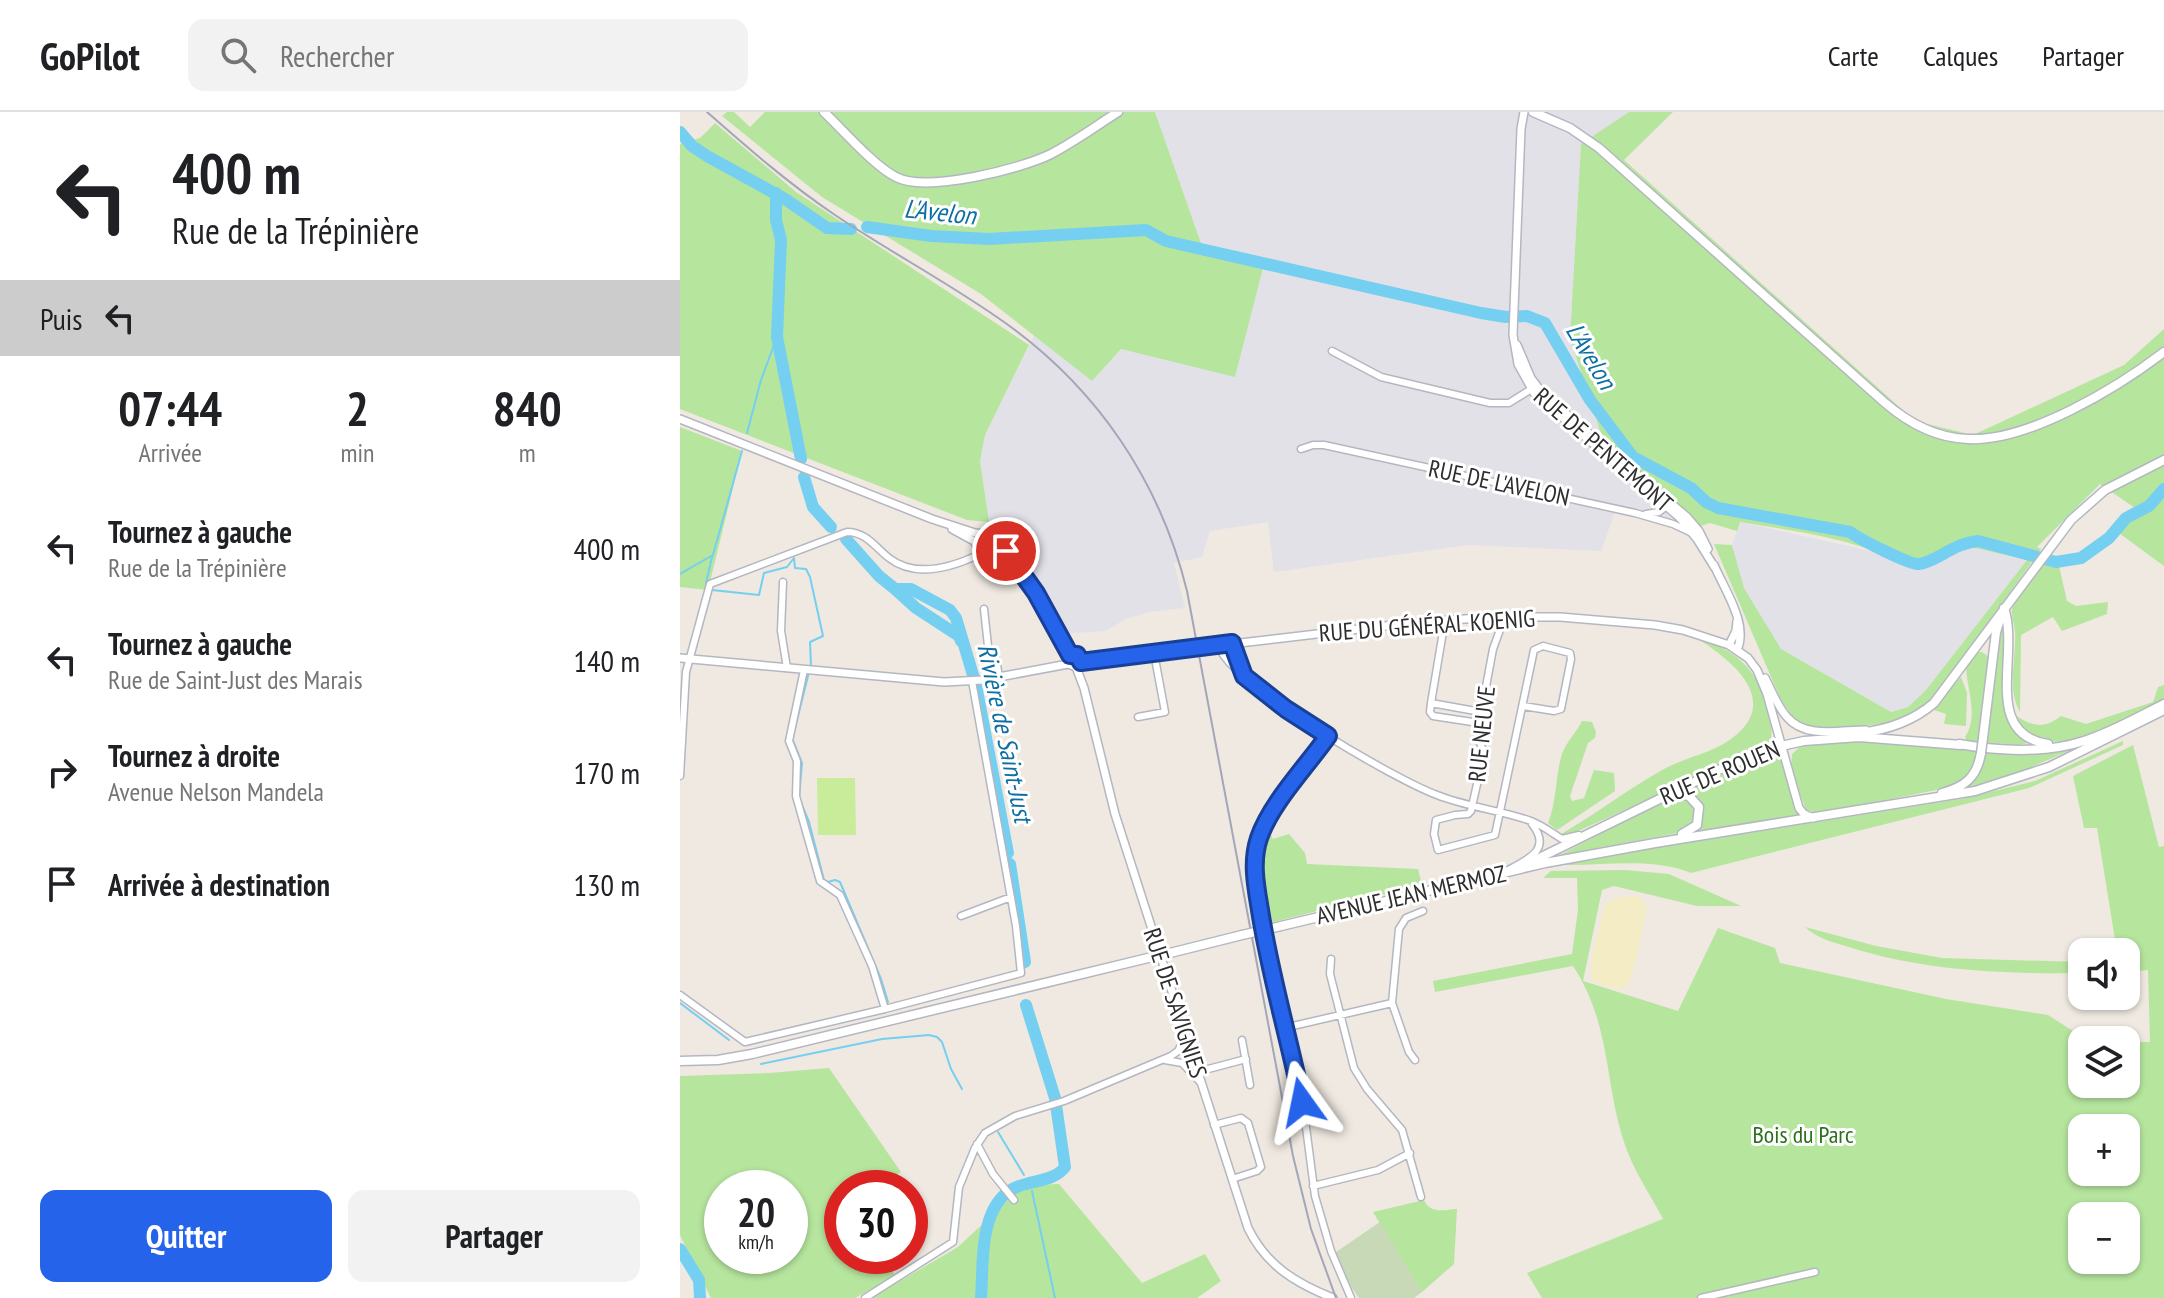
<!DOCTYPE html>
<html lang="fr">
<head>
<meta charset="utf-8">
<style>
	body { margin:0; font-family:"PT Sans Narrow",sans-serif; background:#f2f2f2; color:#202124; height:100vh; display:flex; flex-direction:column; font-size:30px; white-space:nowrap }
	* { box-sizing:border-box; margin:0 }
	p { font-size:26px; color:#757577 }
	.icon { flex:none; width:44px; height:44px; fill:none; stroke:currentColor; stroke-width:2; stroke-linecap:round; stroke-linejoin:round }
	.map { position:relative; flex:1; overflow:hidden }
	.panel { display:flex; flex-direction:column; background:#fff; width:680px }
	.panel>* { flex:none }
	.top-card { background:#fff; color:#202124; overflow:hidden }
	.tools { position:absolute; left:1388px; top:826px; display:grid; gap:16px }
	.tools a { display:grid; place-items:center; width:72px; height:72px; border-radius:16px; background:#fff; box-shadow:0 2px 6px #0004; font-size:40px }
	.speed { position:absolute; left:24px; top:1058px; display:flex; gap:16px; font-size:40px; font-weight:700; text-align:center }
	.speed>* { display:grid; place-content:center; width:104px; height:104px; border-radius:50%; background:#fff; box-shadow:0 2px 6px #0004; line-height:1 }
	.speed small { font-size:20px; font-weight:400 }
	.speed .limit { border:12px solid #d22; background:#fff; color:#111 }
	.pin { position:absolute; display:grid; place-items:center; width:68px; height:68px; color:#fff; margin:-34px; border:4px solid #fff; border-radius:50%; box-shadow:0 2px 8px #0007 }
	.me { position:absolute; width:88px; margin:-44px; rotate:348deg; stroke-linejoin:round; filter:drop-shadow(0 0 6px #0008) }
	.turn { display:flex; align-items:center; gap:28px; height:168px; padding:0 40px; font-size:36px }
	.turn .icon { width:104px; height:104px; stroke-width:2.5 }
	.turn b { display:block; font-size:56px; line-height:68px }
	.then { display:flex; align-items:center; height:76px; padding:0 40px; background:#0003; gap:16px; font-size:30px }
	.eta { display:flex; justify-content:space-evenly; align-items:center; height:136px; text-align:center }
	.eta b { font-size:48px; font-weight:700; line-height:56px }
	.primary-button { display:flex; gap:16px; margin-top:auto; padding:16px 40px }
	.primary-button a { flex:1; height:92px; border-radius:16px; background:#2563eb; color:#fff; font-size:32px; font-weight:700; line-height:92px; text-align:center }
	.primary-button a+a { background:#f2f2f2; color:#202124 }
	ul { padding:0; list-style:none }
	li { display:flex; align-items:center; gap:24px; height:112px; padding:0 40px }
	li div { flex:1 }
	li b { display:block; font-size:30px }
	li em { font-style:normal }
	header { display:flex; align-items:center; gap:48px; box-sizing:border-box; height:112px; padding:0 40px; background:#fff; border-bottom:2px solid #e0e0e0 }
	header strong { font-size:38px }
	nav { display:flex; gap:44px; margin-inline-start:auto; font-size:28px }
	.search { width:560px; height:72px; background:#f2f2f2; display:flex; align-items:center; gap:20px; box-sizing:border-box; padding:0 28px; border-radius:16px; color:#757577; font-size:30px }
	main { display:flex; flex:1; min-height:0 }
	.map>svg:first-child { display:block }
	.industrial { fill:#e3e1e8 }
	.green { fill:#b6e59e; fill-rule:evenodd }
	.sand { fill:#f3ecc5 }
	.cemetery { fill:#c8d9b8 }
	.pitch { fill:#c9ec9a }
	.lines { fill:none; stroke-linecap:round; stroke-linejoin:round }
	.stream { stroke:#75cff0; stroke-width:2 }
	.river { stroke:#75cff0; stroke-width:12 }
	.minor-casing { stroke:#b4b7c1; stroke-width:9 }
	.tertiary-casing { stroke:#b4b7c1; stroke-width:10 }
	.secondary-casing { stroke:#b4b7c1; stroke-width:11 }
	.minor { stroke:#fff; stroke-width:6 }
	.tertiary { stroke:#fff; stroke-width:7 }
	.secondary { stroke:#fff; stroke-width:8 }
	.rail { stroke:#a3a6b8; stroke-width:2 }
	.secondary-bridge-casing { stroke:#b4b7c1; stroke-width:11; stroke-linecap:butt }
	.secondary-bridge { stroke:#fff; stroke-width:8 }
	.route-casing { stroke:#184099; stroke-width:20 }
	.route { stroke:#2563eb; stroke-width:14 }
	.labels { text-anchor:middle; stroke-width:6; stroke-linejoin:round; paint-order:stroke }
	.street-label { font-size:24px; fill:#2e2e2e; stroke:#fff }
	.park-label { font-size:24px; fill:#2c6e1b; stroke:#fff }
	.water-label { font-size:26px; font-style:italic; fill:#0d6fa3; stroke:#fff }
</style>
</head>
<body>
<header>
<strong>GoPilot</strong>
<div class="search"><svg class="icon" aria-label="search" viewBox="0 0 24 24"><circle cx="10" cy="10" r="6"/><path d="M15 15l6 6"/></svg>Rechercher</div>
<nav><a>Carte</a><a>Calques</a><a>Partager</a></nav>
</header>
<main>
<section class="panel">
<div class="top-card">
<div class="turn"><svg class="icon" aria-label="left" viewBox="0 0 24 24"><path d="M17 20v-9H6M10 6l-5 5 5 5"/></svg><div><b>400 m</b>Rue de la Trépinière</div></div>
<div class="then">Puis<svg class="icon" aria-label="left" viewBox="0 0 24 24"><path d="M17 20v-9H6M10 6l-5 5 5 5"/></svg></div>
</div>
<div class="eta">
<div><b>07:44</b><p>Arrivée</p></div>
<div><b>2</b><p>min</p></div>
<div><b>840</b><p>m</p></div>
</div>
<ul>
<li><svg class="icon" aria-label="left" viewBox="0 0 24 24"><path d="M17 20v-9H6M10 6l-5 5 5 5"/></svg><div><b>Tournez à gauche</b><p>Rue de la Trépinière</p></div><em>400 m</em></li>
<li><svg class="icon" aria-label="left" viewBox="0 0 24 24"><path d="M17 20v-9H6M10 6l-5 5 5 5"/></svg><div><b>Tournez à gauche</b><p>Rue de Saint-Just des Marais</p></div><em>140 m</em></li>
<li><svg class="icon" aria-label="right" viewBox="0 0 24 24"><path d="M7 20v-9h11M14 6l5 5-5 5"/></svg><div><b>Tournez à droite</b><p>Avenue Nelson Mandela</p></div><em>170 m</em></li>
<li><svg class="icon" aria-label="arrive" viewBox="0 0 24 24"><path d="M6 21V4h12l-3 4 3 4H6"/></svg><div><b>Arrivée à destination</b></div><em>130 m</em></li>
</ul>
<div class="primary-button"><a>Quitter</a><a>Partager</a></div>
</section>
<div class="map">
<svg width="1484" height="1186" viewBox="0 0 1484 1186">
	<rect width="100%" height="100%" fill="#efe9e1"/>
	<path class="industrial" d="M475 0H949L901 33 890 226 922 325 1021 414 935 400 921 439 788 433 594 460 588 410 530 419 522 445 494 451 505 496 469 500 446 507 425 519 382 522 327 425 320 418 319 412 309 410 300 349 305 323 355 222 412 269 441 237 555 264 523 137Z
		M1060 410 1209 443 1234 456 1291 435 1347 448 1246 578 1228 595 1211 600 1101 537 1064 476 1052 433Z"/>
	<path class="green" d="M47 0H54L70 15 85 0H475L523 137 584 152 555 265 441 237 412 269 301 182 142 85 42 4Z
		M949 0H993L944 48 1235 309 1293 323 1444 253 1484 217V454L1439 421 1458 398 1420 372 1357 435 1361 437 1258 582 1234 602 1209 612 1138 616 1115 608 1101 588 1034 432 1052 433 1064 476 1101 537 1211 600 1228 595 1246 578 1347 448 1291 435 1234 456C1179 427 1121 420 1060 410L1057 419 1030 411 1021 414 922 325 890 226 901 32Z
		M35 11 116 80 349 233 305 323 300 349 309 410 287 408 0 297V32L20 26Z
		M0 315 62 339 28 478 0 475Z
		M1365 450 1379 454 1387 489 1396 494 1428 490 1427 502 1382 519 1373 505 1341 523 1340 600C1326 575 1337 546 1335 519 1334 509 1330 503 1333 494Z
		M1320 517 1326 520 1327 606 1332 616 1348 631 1339 633 1306 630Z
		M1015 525C1054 537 1077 555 1088 596 1091 609 1094 620 1089 633L887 724 881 722C916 702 948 677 984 657 1006 645 1037 640 1056 623 1101 585 1047 545 1015 525Z
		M1297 540H1302L1309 545 1299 629H1287L1285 625C1299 604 1287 578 1286 555Z
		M1281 565 1287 581 1286 614 1264 612 1266 602 1251 597Z
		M1484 573V587C1453 604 1385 646 1350 623 1343 618 1339 610 1335 603 1353 615 1364 617 1381 604L1406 612 1473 590 1478 575Z
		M902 609 912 610 916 620 915 626 908 631 890 684 892 689 904 686 914 658 934 661 935 679 877 718 868 711C877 689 875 665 882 642 887 629 896 621 902 609Z
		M1173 627 1298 637 1289 664 1276 674 1148 700 1137 701 1126 698 1111 657 1112 642 1123 632Z
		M1443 629V633L1349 676 1011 761C971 745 925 754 882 753L887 750 1281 687 1355 669Z
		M1397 633 1398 635 1349 656 1280 679 1297 666 1305 639Z
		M1453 633 1479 735 1484 734V1186H862L847 1161 983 1107C970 1082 952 1056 944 1030 924 968 931 912 893 854L755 880 753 869 892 842 898 798 897 766H863L871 759 945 758 989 762 1061 794H1017L934 774 922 778 903 869 998 899 1038 816 1095 836 1100 851 1266 887 1368 903 1407 928H1402V972H1446V930H1470L1468 858 1446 860V840H1437L1417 716H1404L1393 664ZM1402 1016H1446V1060H1402ZM1402 1104H1446V1148H1402Z
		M1099 638 1119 704 1015 720C1028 703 1022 688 1003 679L1066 650Z
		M991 685 1009 688 1016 699C1014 713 1011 716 998 721L880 743Z
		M609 722 625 741 627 752 738 757 742 773 589 811C585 786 570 741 591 723L593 727Z
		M1125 815 1196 834 1262 846 1402 850V861C1324 862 1243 859 1169 835 1153 830 1138 827 1125 815Z
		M149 956 221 1060 194 1076H162V1144H205L215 1164 175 1186H31L0 1123V964L89 961ZM42 1076H110V1144H42Z
		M379 1072 462 1171 525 1142 541 1169 517 1186H191L278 1135 338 1079 352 1073Z
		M744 1088C750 1102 764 1098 777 1097L774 1152 742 1180 693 1100Z"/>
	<path class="sand" d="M953 784 960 785 967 795 957 845 948 874 937 877 912 869 911 847 925 793 934 786Z"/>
	<path class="cemetery" d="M700 1110 742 1180 734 1186H679L670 1173 656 1140Z"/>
	<path class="pitch" d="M137 666H175L176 723H138Z"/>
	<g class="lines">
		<path class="stream" d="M67 321 81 268 97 225
			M0 462 33 443 62 339
			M26 471 32 445
			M32 478 79 483 84 461 107 455 114 446 115 456 126 457 130 465 143 524 130 530 131 554
			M114 620 129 560
			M112 626 122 651 119 686 129 710 144 768 148 770 155 768 160 770 201 867 208 890
			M0 891 49 928
			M81 952 202 927 249 923 257 925 262 930 271 957 282 977
			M318 1020 344 1063
			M352 1079 375 1186"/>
		<path class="river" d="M0 20 12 34 27 44 105 87 147 116 171 117
			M96 81V108L101 128 97 225 121 347
			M187 115 251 124 309 127 466 118 486 129 801 201 826 205 847 204 865 211 910 288 953 345 1011 376 1026 390 1038 396 1170 420C1179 427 1230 453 1239 452 1256 450 1274 431 1298 429L1376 450 1401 446 1429 426 1446 406 1469 394 1484 377
			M124 365 133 395 151 415
			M166 427 199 464 215 477H231L270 498 276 506 296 573 328 741
			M215 477 236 496 279 524 281 529
			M330 752 345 850
			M0 1137 19 1168 20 1186
			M301 1186C304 1148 297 1083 346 1072 360 1068 376 1067 385 1055L375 986 346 893"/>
		<defs>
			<path id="minor" d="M652 239 701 265 810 291H829L853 276
				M621 337 633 333H644L955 401 993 412 1010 420
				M966 402 979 400 988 393
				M103 470 101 519 107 556
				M304 497 308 534 316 547 319 565
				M825 504 813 537 797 623 804 641 791 699 788 702 775 703 756 708 754 722 758 738 815 723 854 538 863 534 890 541 891 547 881 597 874 599 843 594
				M552 531 560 558
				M538 533C551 573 714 667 757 683 787 695 820 698 851 709 862 713 872 721 882 727L899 723
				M124 558 109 629 117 649 116 684 140 769 160 783 192 854 205 897
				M751 591 765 508
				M458 605 485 600 474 541
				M799 611 753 604 750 600 751 591 801 600
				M648 624 587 709 577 734 575 762 590 853 624 1000 635 1084 651 1139 671 1186
				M0 664 6 560 30 472 167 420C186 420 195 435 209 446 236 467 273 455 300 442
				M828 758C849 747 872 737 852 712
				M281 804 331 785
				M651 847 650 862 674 956 687 977 722 1018 741 1085
				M0 883 65 930 205 897 341 861 336 814 292 569
				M604 916 712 891
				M562 928 570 973
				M485 948 502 951 521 971
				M735 948 729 940 712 891 719 817 726 806 743 799
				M517 960 566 947
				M534 1013 561 1006 568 1011 581 1055 577 1059 552 1067
				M297 1032 313 1062 334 1088
				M633 1074 698 1058 730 1041
				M185 1186 273 1130 279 1075 295 1036 305 1021 335 1004 384 989 491 944 498 939 505 925
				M1021 1186 1135 1160"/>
			<path id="tertiary" d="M844 0 841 17 833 223 838 252 854 281 999 405 1017 427 1035 456
				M837 233 851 266 863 282 1007 405 1019 419 1028 437
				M0 307 252 407 295 421 318 422 356 481 390 543
				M272 417 294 429 304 445 322 448 338 461
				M1034 453C1044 477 1069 512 1057 538
				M1049 533 1056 519 1057 509
				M0 546 264 570 303 568 388 552 396 555
				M396 555 401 550 408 549 730 511 812 505H880L975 513 1003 518 1049 533 1068 546 1077 558 1087 582 1119 696 1124 702 1133 706
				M396 555 404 576 435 702 568 1116C586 1153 615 1171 653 1186
				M1085 566C1092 579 1097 594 1107 605 1125 627 1161 618 1186 618"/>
			<path id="secondary" d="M144 0C163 18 195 55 216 65 246 81 341 57 371 42 394 30 416 14 438 0
				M853 0 890 16 919 36 1204 290C1227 310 1256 326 1288 327 1348 330 1437 276 1484 240
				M1324 496C1340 542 1301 622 1368 632
				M1179 621C1207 618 1232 610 1254 591L1391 408 1425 378 1484 348
				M1303 626 1316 520 1321 504
				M1279 632C1319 639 1364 642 1404 629 1432 620 1458 605 1484 592
				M991 681 1009 684 1019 695 1017 713 1002 722
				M1262 681C1285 675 1297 665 1301 641
				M849 751 1049 653 1101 634 1124 629 1179 625 1281 633
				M601 814 865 751 975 731 1295 679 1369 655 1484 598
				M490 841 562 823
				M0 949 38 948 72 942 468 846"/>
		</defs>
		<use href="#minor" class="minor-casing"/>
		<use href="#tertiary" class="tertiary-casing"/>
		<use href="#secondary" class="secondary-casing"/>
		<use href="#minor" class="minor"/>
		<use href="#tertiary" class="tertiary"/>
		<use href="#secondary" class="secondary"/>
		<path class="rail" d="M27 0C68 36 109 72 155 103 210 140 269 171 324 210 417 276 480 369 507 479L613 1044 631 1117 656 1186"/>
		<defs>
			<path id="secondary-bridge" d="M1301 641 1303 626
				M562 823 601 814
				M468 846 490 841"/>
		</defs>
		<use href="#secondary-bridge" class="secondary-bridge-casing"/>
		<use href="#secondary-bridge" class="secondary-bridge"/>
	</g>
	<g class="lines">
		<defs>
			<path id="route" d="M326 439 356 481 390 543H397L401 550 552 531 564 564 606 597 648 624C626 655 591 691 579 726 571 750 576 774 580 798 590 863 609 926 622 990"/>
		</defs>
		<use href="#route" class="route-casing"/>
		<use href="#route" class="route"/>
	</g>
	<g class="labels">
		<g class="street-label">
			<text transform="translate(923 338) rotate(41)" y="8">RUE DE PENTEMONT</text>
			<text transform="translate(819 371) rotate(12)" y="8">RUE DE L'AVELON</text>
			<text transform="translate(747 514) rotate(-4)" y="8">RUE DU GÉNÉRAL KOENIG</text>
			<text transform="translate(802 622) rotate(-84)" y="8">RUE NEUVE</text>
			<text transform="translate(1040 661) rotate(-23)" y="8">RUE DE ROUEN</text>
			<text transform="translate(731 783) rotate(-13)" y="8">AVENUE JEAN MERMOZ</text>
			<text transform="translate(495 891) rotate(72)" y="8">RUE DE SAVIGNIES</text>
		</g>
		<g class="park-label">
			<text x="1123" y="1031">Bois du Parc</text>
		</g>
		<g class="water-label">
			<text transform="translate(260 100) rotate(6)" y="9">L'Avelon</text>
			<text transform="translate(911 244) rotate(59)" y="9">L'Avelon</text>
			<text transform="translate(325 621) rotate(78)" y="9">Rivière de Saint-Just</text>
		</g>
	</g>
</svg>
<div class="tools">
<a><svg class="icon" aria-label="sound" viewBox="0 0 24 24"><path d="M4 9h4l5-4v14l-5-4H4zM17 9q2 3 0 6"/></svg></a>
<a><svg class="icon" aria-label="layers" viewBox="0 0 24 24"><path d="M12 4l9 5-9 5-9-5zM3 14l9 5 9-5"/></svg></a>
<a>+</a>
<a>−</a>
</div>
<div class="speed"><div>20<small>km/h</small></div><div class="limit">30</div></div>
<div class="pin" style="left:326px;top:439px;background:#d93025"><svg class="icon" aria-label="arrive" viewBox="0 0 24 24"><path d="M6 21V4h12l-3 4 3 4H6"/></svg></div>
<svg class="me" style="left:622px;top:990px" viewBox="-20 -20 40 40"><path d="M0-17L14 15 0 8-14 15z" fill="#2563eb" stroke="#fff" stroke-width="4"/></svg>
</div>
</main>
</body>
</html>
